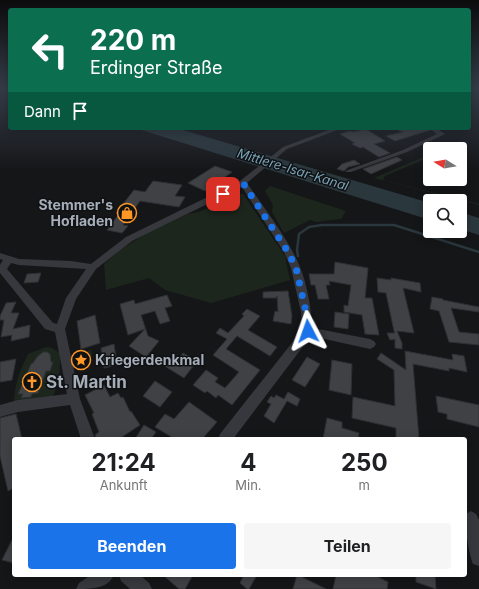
<!DOCTYPE html>
<html lang="de">
<head>
<meta charset="utf-8">
<style>
	body { margin:0; font-family:Inter,sans-serif; background:#f6f6f6; color:#202124; height:100vh; display:flex; flex-direction:column; font-size:15px; white-space:nowrap }
	* { box-sizing:border-box; margin:0 }
	p { font-size:13px; color:#757577 }
	.icon { flex:none; width:22px; height:22px; fill:none; stroke:currentColor; stroke-width:2; stroke-linecap:round; stroke-linejoin:round }
	.map { position:relative; flex:1; overflow:hidden }
	.drawer { position:absolute; left:12px; top:437px; width:455px; height:140px; display:flex; flex-direction:column; background:#fff; border-radius:4px; box-shadow:0 2px 10px #0003 }
	.drawer>* { flex:none }
	.hud { position:absolute; left:8px; top:8px; width:463px; height:122px; border-radius:4px; box-shadow:0 2px 10px #0003; background:#0b6e4f; color:#fff; overflow:hidden }
	.needle { width:26px; rotate:281deg }
	.tools { position:absolute; left:423px; top:142px; display:grid; gap:8px }
	.tools a { display:grid; place-items:center; width:44px; height:44px; border-radius:4px; background:#fff; box-shadow:0 2px 10px #0003; font-size:20px }
	.pin { position:absolute; display:grid; place-items:center; width:34px; height:34px; color:#fff; margin:-17px; border-radius:8px; box-shadow:0 2px 6px #0006 }
	.me { position:absolute; width:44px; margin:-22px; rotate:356deg; stroke-linejoin:round; filter:drop-shadow(0 0 3px #0008) }
	.turn { display:flex; align-items:center; gap:14px; height:84px; padding:0 16px; font-size:18px }
	.turn .icon { width:52px; height:52px; stroke-width:2.5 }
	.turn b { display:block; font-size:28px; line-height:34px }
	.then { display:flex; align-items:center; height:38px; padding:0 16px; background:#0003; gap:8px; font-size:15px }
	.eta { display:flex; justify-content:space-evenly; align-items:center; height:68px; text-align:center }
	.eta b { font-size:24px; font-weight:700; line-height:28px }
	.primary-button { display:flex; gap:8px; margin-top:auto; padding:8px 16px }
	.primary-button a { flex:1; height:46px; border-radius:4px; background:#1a73e8; color:#fff; font-size:16px; font-weight:700; line-height:46px; text-align:center }
	.primary-button a+a { background:#f6f6f6; color:#202124 }
	.map>svg:first-child { display:block }
	.green { fill:#1d261d }
	.water { fill:#2a373d }
	.lines { fill:none; stroke-linecap:round; stroke-linejoin:round }
	.stream { stroke:#2a373d; stroke-width:2.5 }
	.building { fill:#3f4145; stroke:#2f3034 }
	.minor { fill:#36383d; fill-rule:evenodd }
	.route { stroke:#1a73e8; stroke-width:7; stroke-dasharray:0 12.6 }
	.labels { text-anchor:middle; stroke-width:3; stroke-linejoin:round; paint-order:stroke }
	.far-water-label { font-size:13px; font-style:italic; fill:#79a3b8; stroke:#101113 }
	.poi-label { font-size:14px; font-weight:bold; fill:#a6aeb9; stroke:#101113; text-anchor:end }
	.near-poi-label { font-size:17px; font-weight:bold; fill:#a6aeb9; stroke:#101113; text-anchor:start }
</style>
</head>
<body>
<div class="map">
<svg width="479" height="589" viewBox="0 0 479 589">
	<rect width="100%" height="100%" fill="#151618"/>
	<path class="green" d="M430 154V157L385 176 383 180 479 204V205L374 178Z
		M270 186 346 211 341 219 316 222 310 220 284 233 272 212 273 205 265 191Z
		M238 194H243L285 256 290 280 211 303 165 290 149 278 106 290 104 264 120 250 144 235 188 214 199 212Z
		M46 347 52 348 60 353C60 369 60 383 52 398L14 404C14 385 20 370 28 354Z
		M91 350 92 354 84 367 79 371 76 354Z"/>
	<path class="water" d="M135 128H176L430 203V220Z
		M460 212 479 218V235L460 229Z"/>
	<g class="lines">
		<path class="stream" d="M298 256 297 250 299 234 309 227 322 225H394L479 252"/>
	</g>
	<path class="building" d="M394 128H428L430 130 395 141 386 136 403 132Z
		M366 129 385 141 374 144 390 153 379 157 363 147 360 148 352 144 355 143 340 134 350 131 353 132Z
		M397 157 402 160 371 174 363 169Z
		M354 160 360 164 348 167 344 171 337 169 342 164Z
		M215 166 232 172 205 191 188 183Z
		M153 181 182 185 175 196 185 197 179 207 140 201 123 225 128 226 122 233 107 230 119 214 116 213 134 190 145 192Z
		M335 262 368 268 365 298H372L379 335 365 334 362 315 344 312V305L348 306 351 285 329 281 330 285H326L329 299H318L315 285H311L309 274H334Z
		M41 273 38 282 24 283 27 274Z
		M377 278 391 280V278L420 283 421 292 403 288 414 333 397 331 402 343V349L395 348V339L390 340 387 333H395L394 331 386 293 378 292Z
		M288 291 292 316 291 324 273 321 275 311 278 312 277 296 276 298H263V292Z
		M167 295 172 306 165 308 170 321 160 324 155 311 141 315 148 336 159 341 146 357 129 346 145 329 128 335 120 304 134 300 135 304Z
		M432 297 443 299V300L479 307V312L451 308 459 332 479 334V345L449 342 439 311 430 309Z
		M16 302 11 313H19L13 329 30 325 29 337 11 341 12 335 1 337 4 320H0V316L6 303Z
		M247 309 260 316 248 330 277 347 270 356 237 336 226 349 260 370 232 405 218 395 216 398 207 391 205 393 193 385 206 370 218 378 215 382 225 388 239 372 213 355 227 339 216 333 220 328 228 333 244 316 242 314Z
		M335 312 349 314 348 329 334 327Z
		M95 315 100 343 81 349 77 321Z
		M114 344 117 365 104 368 101 348Z
		M405 351 453 360 452 354 464 356 467 372 449 368V371L413 364 419 439H396V428L352 418 353 397 395 406 394 370 377 359 381 353 406 370Z
		M43 352H47L50 354 51 362H53L50 371H46L38 393 32 394 31 397 21 398 23 394H18L31 364 33 363 37 357Z
		M183 353 197 361 184 378 163 365 170 357 177 361Z
		M307 357 320 364 305 387 292 380Z
		M16 359 12 380 0 382V362Z
		M332 360 352 364 351 395 329 390Z
		M155 381 172 392 160 407 143 396Z
		M104 385 110 397 118 393 121 398 123 397 130 412 131 411 140 425 119 439H97L95 435 99 432 92 414 94 413 85 395Z
		M288 392 300 399 297 406 287 401 274 423 264 416 271 404 267 402 271 396 274 398 276 395 284 399Z
		M436 396 479 405V427L447 419V414L438 412Z
		M189 402 217 422 202 439H175L155 427 165 414 174 419Z
		M16 414 22 439H14V488L8 491 0 456V418Z
		M327 418 342 422V428L359 433 358 439H323Z
		M144 425 156 432 151 439H135Z
		M14 536V563L2 560Z
		M163 575H193L185 589H179Z
		M244 575H257L249 589H247L240 583Z
		M297 575H298L326 589H293Z
		M336 575H374L388 582 387 589H333Z
		M416 575H435L436 589 416 582Z"/>
	<g class="lines">
		<path class="minor" d="M334 128H343L287 149 247 183C264 208 289 240 300 267 307 284 311 309 313 328L370 339 374 341 376 344 374 347 370 349 311 336 233 439H218L220 434 302 330 301 312 291 268 284 252 242 187 132 241 96 269 76 299 65 329 80 399 95 439H81L70 405 18 412 0 417V405L18 400 67 394 55 332 45 329 0 273V265L3 260 0 259V253L19 259 71 261 91 264 126 237 240 181 283 147ZM11 263 19 265 86 269 66 298 57 324 53 323 7 269Z
			M429 128H436L445 134 407 152 351 172H347L345 171 403 150 437 134Z
			M471 511 476 514 479 520V566L473 564C469 554 464 524 466 514Z
			M91 575H114C108 589 91 589 76 589L79 583Z
			M119 575H140L149 583 152 589H130L121 581Z"/>
	</g>
	<linearGradient id="sky" x2="0" y2="1"><stop stop-color="#0c0c0d"/><stop offset="0.52" stop-color="#353c48"/><stop offset="1" stop-color="#353c48" stop-opacity="0"/></linearGradient>
	<rect width="479" height="170" fill="url(#sky)"/>
	<g class="lines">
		<path class="route" d="M223 194 243 183 288 252 296 268 306 312 308 331"/>
	</g>
	<defs>
		<symbol id="shop-ring" viewBox="-11 -11 22 22"><circle r="9.5" fill="#101113" stroke="#ff9726" stroke-width="1.5"/><path d="M-5-2.5h2.3a2.7 3.5 0 0 1 5.4 0H5L5.5 6h-11ZM-1.5-2.5h3a1.5 2.3 0 0 0-3 0Z" fill="#ff9726"/></symbol>
		<symbol id="sight-ring" viewBox="-11 -11 22 22"><circle r="9.5" fill="#101113" stroke="#ff9726" stroke-width="1.5"/><path d="M0-6L1.8-2.2L6-1.7L2.9 1.2L3.7 5.4L0 3.3L-3.7 5.4L-2.9 1.2L-6-1.7L-1.8-2.2Z" fill="#ff9726"/></symbol>
		<symbol id="church-ring" viewBox="-11 -11 22 22"><circle r="9.5" fill="#101113" stroke="#ff9726" stroke-width="1.5"/><path d="M-1.2-6h2.4v3.5h3.3v2.4h-3.3V6h-2.4V-.1h-3.3v-2.4h3.3Z" fill="#ff9726"/></symbol>
	</defs>
	<g fill-rule="evenodd">
		<use href="#shop-ring" x="116" y="202" width="22" height="22"/>
		<use href="#sight-ring" x="70" y="349" width="22" height="22"/>
		<use href="#church-ring" x="21" y="371" width="22" height="22"/>
	</g>
	<g class="labels">
		<g class="far-water-label">
			<text transform="translate(293 169) rotate(17)" y="5">Mittlere-Isar-Kanal</text>
		</g>
		<g class="poi-label">
			<text x="113" y="210">Stemmer's<tspan x="113" dy="16">Hofladen</tspan></text>
			<text x="95" y="365" text-anchor="start">Kriegerdenkmal</text>
		</g>
		<g class="near-poi-label">
			<text x="46" y="388">St. Martin</text>
		</g>
	</g>
</svg>
<div class="tools">
<a><svg class="needle" viewBox="-14 -14 28 28"><path d="M0-13l5 13h-10z" fill="#e53935"/><path d="M0 13l5-13h-10z" fill="#757577"/></svg></a>
<a><svg class="icon" aria-label="search" viewBox="0 0 24 24"><circle cx="10" cy="10" r="6"/><path d="M15 15l6 6"/></svg></a>
</div>
<div class="pin" style="left:223px;top:194px;background:#d93025"><svg class="icon" aria-label="arrive" viewBox="0 0 24 24"><path d="M6 21V4h12l-3 4 3 4H6"/></svg></div>
<svg class="me" style="left:308px;top:331px" viewBox="-20 -20 40 40"><path d="M0-17L14 15 0 8-14 15z" fill="#1a73e8" stroke="#fff" stroke-width="4"/></svg>
<div class="hud">
<div class="turn"><svg class="icon" aria-label="left" viewBox="0 0 24 24"><path d="M17 20v-9H6M10 6l-5 5 5 5"/></svg><div><b>220 m</b>Erdinger Straße</div></div>
<div class="then">Dann<svg class="icon" aria-label="arrive" viewBox="0 0 24 24"><path d="M6 21V4h12l-3 4 3 4H6"/></svg></div>
</div>
<section class="drawer">
<div class="eta">
<div><b>21:24</b><p>Ankunft</p></div>
<div><b>4</b><p>Min.</p></div>
<div><b>250</b><p>m</p></div>
</div>
<div class="primary-button"><a>Beenden</a><a>Teilen</a></div>
</section>
</div>
</body>
</html>
